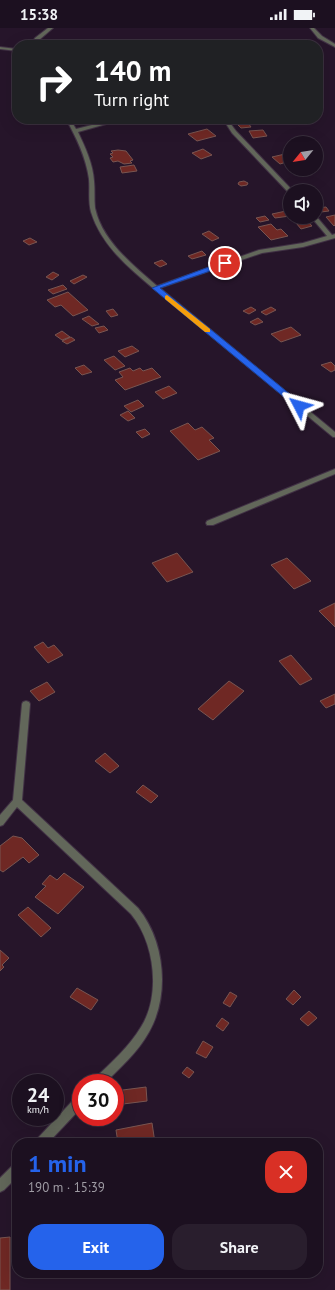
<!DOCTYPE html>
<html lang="en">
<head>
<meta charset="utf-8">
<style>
	body { margin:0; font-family:"PT Sans",sans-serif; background:#291e2d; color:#f1f3f6; height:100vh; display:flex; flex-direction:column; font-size:15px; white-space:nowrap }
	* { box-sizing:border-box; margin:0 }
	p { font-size:13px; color:#a09da5 }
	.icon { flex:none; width:22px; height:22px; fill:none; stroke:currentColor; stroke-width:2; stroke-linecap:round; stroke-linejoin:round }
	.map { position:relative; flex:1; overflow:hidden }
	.sheet { position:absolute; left:12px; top:1110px; width:311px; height:140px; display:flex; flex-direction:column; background:#1c1020; border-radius:16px; box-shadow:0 4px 16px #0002,0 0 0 1px #3a303e }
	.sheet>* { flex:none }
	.guide { position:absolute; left:12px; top:12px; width:311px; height:84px; border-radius:16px; box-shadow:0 4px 16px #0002,0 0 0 1px #3a303e; background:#202124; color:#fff; overflow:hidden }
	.needle { width:26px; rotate:240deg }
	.fabs { position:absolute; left:283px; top:108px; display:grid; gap:8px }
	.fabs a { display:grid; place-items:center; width:40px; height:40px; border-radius:50%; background:#1c1020; box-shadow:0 4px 16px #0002,0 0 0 1px #3a303e; font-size:20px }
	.speed { position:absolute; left:12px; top:1046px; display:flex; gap:8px; font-size:20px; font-weight:700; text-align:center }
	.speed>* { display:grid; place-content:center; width:52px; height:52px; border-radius:50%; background:#1c1020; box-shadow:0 4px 16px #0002,0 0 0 1px #3a303e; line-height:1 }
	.speed small { font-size:10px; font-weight:400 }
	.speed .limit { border:6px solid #d22; background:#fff; color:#111 }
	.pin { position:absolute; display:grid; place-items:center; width:34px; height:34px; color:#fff; margin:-17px; border:2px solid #fff; border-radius:50%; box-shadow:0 1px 4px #0007 }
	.me { position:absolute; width:44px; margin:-22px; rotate:309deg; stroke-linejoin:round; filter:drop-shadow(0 0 3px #0008) }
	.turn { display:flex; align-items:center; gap:14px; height:84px; padding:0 16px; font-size:18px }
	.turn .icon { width:52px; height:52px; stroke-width:2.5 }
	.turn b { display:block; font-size:28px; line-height:34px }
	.round { display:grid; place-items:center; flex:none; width:42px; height:42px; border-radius:16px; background:#291e2d }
	.head { display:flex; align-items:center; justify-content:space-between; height:68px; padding:0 16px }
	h1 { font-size:24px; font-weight:800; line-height:30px; color:#2563eb }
	.action { display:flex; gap:8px; margin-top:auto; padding:8px 16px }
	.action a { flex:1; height:46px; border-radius:16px; background:#2563eb; color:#fff; font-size:16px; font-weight:800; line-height:46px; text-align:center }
	.action a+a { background:#291e2d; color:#f1f3f6 }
	.status { display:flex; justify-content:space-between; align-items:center; height:28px; padding:0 20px; background:#1c1020; direction:ltr }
	.status svg { height:11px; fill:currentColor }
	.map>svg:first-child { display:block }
	.building { fill:#6f2824; stroke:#785551 }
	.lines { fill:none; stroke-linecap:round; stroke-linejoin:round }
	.minor-casing { stroke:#413145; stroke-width:2 }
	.minor { fill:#62675a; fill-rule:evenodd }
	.route { fill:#2563eb; stroke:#184099 }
	.slow { fill:#f59e0b }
</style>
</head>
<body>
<div class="status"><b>15:38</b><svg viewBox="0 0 49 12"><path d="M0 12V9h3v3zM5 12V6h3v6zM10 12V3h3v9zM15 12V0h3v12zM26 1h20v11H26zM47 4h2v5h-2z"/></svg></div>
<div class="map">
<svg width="335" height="1262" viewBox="0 0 335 1262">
	<rect width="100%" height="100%" fill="#26152a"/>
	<path class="building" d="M248 95 251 99 241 100 238 97Z
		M207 101 216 108 197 113 188 106Z
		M263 102 267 108 253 110 249 103Z
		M203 121 212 127 201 131 192 125Z
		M118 122 126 123 133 132 130 133 132 135 124 136 118 133 113 134 110 130 113 129 110 126 113 125 111 123Z
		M285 126 290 130V133L280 136 272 129Z
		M134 137 137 143 122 145 120 139Z
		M244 153 248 155 247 157 241 158 238 156 239 154Z
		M326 179 329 183 321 184 318 180Z
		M286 183 290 188 275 190 272 186Z
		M335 187V197L334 198 326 189Z
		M265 188 269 192 260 194 256 190Z
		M298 189H304L312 198 301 201 292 190Z
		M271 196 277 202 281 201 288 208 271 212 258 199Z
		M209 203 219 210 212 213 202 206Z
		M30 210 37 214 29 217 23 213Z
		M202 223 206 227 192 231 188 228Z
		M162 232 167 236 160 239 154 235Z
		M53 244 59 247 52 252 46 249Z
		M83 247 87 249 74 256 70 253Z
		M63 257 67 261 53 266 48 262Z
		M68 264 88 282 73 288 61 277 55 279 47 272Z
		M251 279 256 282 249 286 243 283Z
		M271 279 276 282 266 287 261 284Z
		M113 281 118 287 111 289 106 283Z
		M89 288 99 296 92 298 82 291Z
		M258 290 263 294 255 297 250 294Z
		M104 298 108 302 99 305 95 300Z
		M291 299 301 307 281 314 271 306Z
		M62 303 70 309 62 312 55 307Z
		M71 309 75 312 67 316 62 313Z
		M132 318 139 323 125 329 118 323Z
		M114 328 125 338 115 342 104 332Z
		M331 334 335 338V342L331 344 321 337Z
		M84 337 92 344 82 347 75 340Z
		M130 340 133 343 140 340 143 343 152 340 161 349 125 362 115 352 123 349 119 344Z
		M169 358 177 365 163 371 155 364Z
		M138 372 144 378 131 384 124 378Z
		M128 383 135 390 128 393 120 387Z
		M188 395 195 402 202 399 214 410 209 412 220 423 198 432 170 403Z
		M145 401 150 406 142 410 136 404Z
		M177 525 193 544 167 554 152 535Z
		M287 530 311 553 294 561 271 537Z
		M335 575V599L319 583Z
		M43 614 48 620 54 617 63 627 48 635 34 619Z
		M291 627 312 651 300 657 279 633Z
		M229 653 244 663 213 692 198 681Z
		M47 654 55 664 39 673 30 663Z
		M335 666V676L326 680 320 673Z
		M105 725 119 738 110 745 95 733Z
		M143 757 158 768 151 775 136 764Z
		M13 808 22 810 39 827 29 835 23 829 3 844 0 842V818Z
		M64 845 84 859 58 886 35 869 46 858 42 856 50 847 57 852Z
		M28 879 51 900 41 909 18 887Z
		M0 922 9 930 2 937 4 939 0 943Z
		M77 960 98 972 91 982 70 969Z
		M294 962 301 969 293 977 286 971Z
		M230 964 237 968 230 979 223 975Z
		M309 983 317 990 308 998 300 991Z
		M222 990 229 995 223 1003 216 998Z
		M203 1013 213 1019 206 1030 196 1025Z
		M187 1039 194 1044 189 1050 182 1045Z
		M146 1059 147 1073 115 1077V1063Z
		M152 1095 155 1115H118L116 1102Z
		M10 1209V1262H0V1210Z"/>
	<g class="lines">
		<defs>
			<path id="minor" d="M48 0H53L39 12 35 17H31L35 10Z
				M310 0H314L322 8 335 16V19L318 10Z
				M0 19 17 21V23L0 21Z
				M66 91H70L76 101 116 91H124L78 104C85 119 93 136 94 153 95 162 94 171 95 180 102 213 133 237 157 258L259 222 303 215 327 208 311 189H316V188L332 207 335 206V210L303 219 262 225 160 260 335 404V409H333L154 261C129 240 101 217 91 184 88 173 90 162 89 151 86 129 76 109 66 91Z
				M223 91H227L236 103 293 163 288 164 232 105Z
				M335 441V446L213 497H207L206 495 207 493Z
				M26 673 29 674 30 676 22 772 138 880C165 913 170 967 149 1004 138 1024 121 1039 105 1055H93L94 1051C111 1035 129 1019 141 999 161 967 155 915 131 886L17 779 3 797 0 798V787L13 772 22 676 23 674Z
				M81 1067V1080L48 1115H36L37 1111 77 1068Z
				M17 1136V1149L4 1162 0 1164V1150L13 1137Z"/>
		</defs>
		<use href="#minor" class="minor-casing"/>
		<use href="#minor" class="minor"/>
	</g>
	<path class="route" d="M225 233 228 234V237L160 260 302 376V379H296L152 260Z"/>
	<path class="slow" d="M167 267 210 301V304H205L165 271V268Z"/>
</svg>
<div class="fabs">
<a><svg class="needle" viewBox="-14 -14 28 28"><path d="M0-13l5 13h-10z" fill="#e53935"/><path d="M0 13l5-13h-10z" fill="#a09da5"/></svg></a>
<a><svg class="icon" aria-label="sound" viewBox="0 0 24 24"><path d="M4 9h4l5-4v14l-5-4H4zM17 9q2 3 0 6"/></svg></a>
</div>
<div class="speed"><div>24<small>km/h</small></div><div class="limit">30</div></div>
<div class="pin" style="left:225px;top:235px;background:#d93025"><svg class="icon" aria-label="arrive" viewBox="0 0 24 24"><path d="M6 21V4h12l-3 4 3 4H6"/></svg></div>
<svg class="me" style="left:299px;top:378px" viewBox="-20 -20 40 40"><path d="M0-17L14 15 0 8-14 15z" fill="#2563eb" stroke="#fff" stroke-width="4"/></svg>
<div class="guide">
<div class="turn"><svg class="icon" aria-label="right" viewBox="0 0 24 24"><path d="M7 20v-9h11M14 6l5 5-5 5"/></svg><div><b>140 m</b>Turn right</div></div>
</div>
<section class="sheet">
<div class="head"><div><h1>1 min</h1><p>190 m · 15:39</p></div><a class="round" style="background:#d93025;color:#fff"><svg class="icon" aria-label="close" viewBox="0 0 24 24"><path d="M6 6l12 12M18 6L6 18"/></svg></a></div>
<div class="action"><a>Exit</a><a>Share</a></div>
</section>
</div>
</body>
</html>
